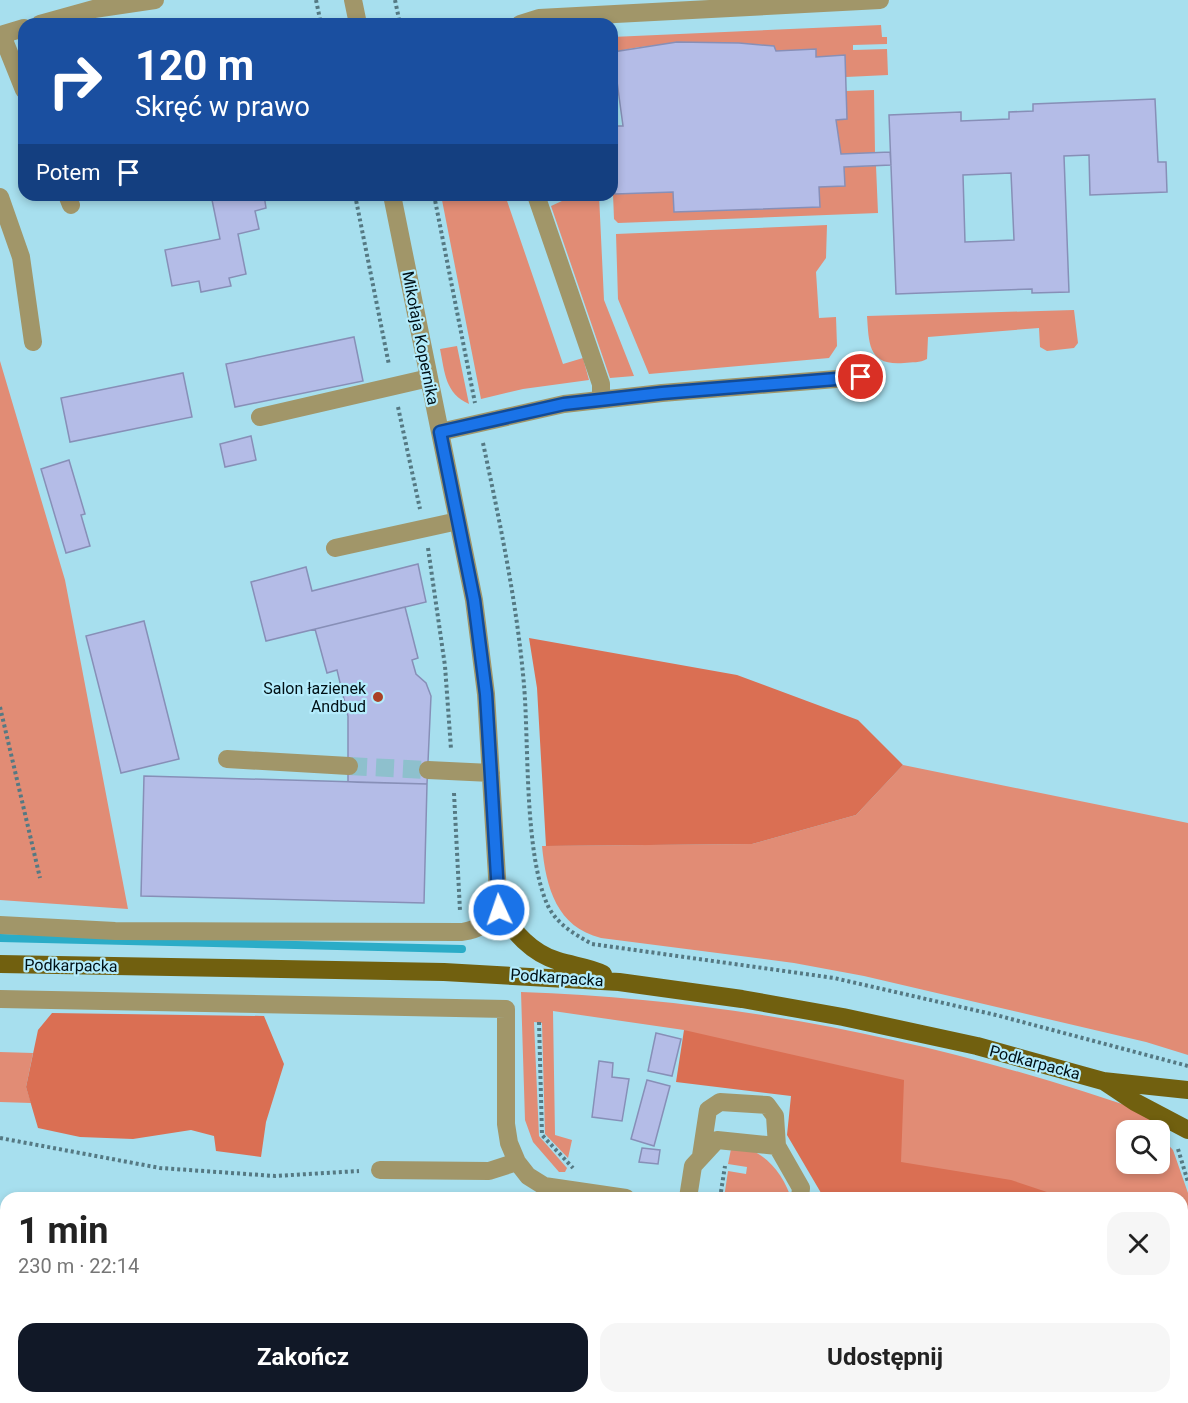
<!DOCTYPE html>
<html lang="pl">
<head>
<meta charset="utf-8">
<style>
	body { margin:0; font-family:Roboto,sans-serif; background:#f6f6f6; color:#222; height:100vh; display:flex; flex-direction:column; font-size:22px; white-space:nowrap }
	* { box-sizing:border-box; margin:0 }
	p { font-size:20px; color:#767676 }
	.icon { flex:none; width:33px; height:33px; fill:none; stroke:currentColor; stroke-width:2; stroke-linecap:round; stroke-linejoin:round }
	.map { position:relative; flex:1; overflow:hidden }
	.drawer { position:absolute; left:0px; top:1192px; width:1188px; height:212px; display:flex; flex-direction:column; background:#fff; border-radius:18px 18px 0 0; box-shadow:0 3px 9px #0003 }
	.drawer>* { flex:none }
	.top-card { position:absolute; left:18px; top:18px; width:600px; height:183px; border-radius:18px; box-shadow:0 3px 9px #0003; background:#1a4fa0; color:#fff; overflow:hidden }
	.controls { position:absolute; left:1116px; top:1120px; display:grid; gap:12px }
	.controls a { display:grid; place-items:center; width:54px; height:54px; border-radius:12px; background:#fff; box-shadow:0 3px 9px #0003; font-size:30px }
	.pin { position:absolute; display:grid; place-items:center; width:51px; height:51px; color:#fff; margin:-26px; border:3px solid #fff; border-radius:50%; box-shadow:0 2px 6px #0007 }
	.me { position:absolute; width:66px; margin:-33px; rotate:357deg; stroke-linejoin:round; filter:drop-shadow(0 0 4px #0008) }
	.turn { display:flex; align-items:center; gap:21px; height:126px; padding:0 18px; font-size:27px }
	.turn .icon { width:78px; height:78px; stroke-width:2.5 }
	.turn b { display:block; font-size:42px; line-height:51px }
	.then { display:flex; align-items:center; height:57px; padding:0 18px; background:#0003; gap:12px; font-size:22px }
	.round { display:grid; place-items:center; flex:none; width:63px; height:63px; border-radius:18px; background:#f6f6f6 }
	.overview { display:flex; align-items:center; justify-content:space-between; height:102px; padding:0 18px }
	h1 { font-size:36px; font-weight:700; line-height:45px }
	.action { display:flex; gap:12px; margin-top:auto; padding:12px 18px }
	.action a { flex:1; height:69px; border-radius:18px; background:#111827; color:#fff; font-size:24px; font-weight:700; line-height:69px; text-align:center }
	.action a+a { background:#f6f6f6; color:#222 }
	.map>svg:first-child { display:block }
	.green { fill:#e18c75 }
	.forest { fill:#da6f53 }
	.lines { fill:none; stroke-linecap:round; stroke-linejoin:round }
	.stream { stroke:#2bacc7; stroke-width:8 }
	.building { fill:#b4bce7; stroke:#878fb7; stroke-width:1.5; fill-rule:evenodd }
	.minor-tunnel { stroke:#8ec0cd; stroke-width:18; stroke-dasharray:18 9; stroke-linecap:butt }
	.path { stroke:#557983; stroke-width:4; stroke-dasharray:3 3; stroke-linecap:butt }
	.minor { stroke:#a19669; stroke-width:18 }
	.major { stroke:#71600f; stroke-width:18 }
	.rail { stroke:#496a73; stroke-width:4.5; stroke-dasharray:12 6; stroke-linecap:butt }
	.route-casing { stroke:#114b97; stroke-width:15 }
	.route { stroke:#1a73e8; stroke-width:10 }
	.poi-dot { fill:#aa4225; stroke:#b4ecfc; stroke-width:2 }
	.labels { text-anchor:middle; stroke-width:4.5; stroke-linejoin:round; paint-order:stroke }
	.street-label { font-size:16px; fill:#001015; stroke:#b4ecfc }
	.poi-label { font-size:16px; fill:#001015; stroke:#b4ecfc; text-anchor:end }
</style>
</head>
<body>
<div class="map">
<svg width="1188" height="1403" viewBox="0 0 1188 1403">
	<rect width="100%" height="100%" fill="#a7dfee"/>
	<path class="green" d="M881 25 882 37H887V44L853 45V50L887 49 888 75 846 77 844 56 816 57 776 51 774 46C720 41 668 40 614 52L615 67H612V37Z
		M874 90 875 153 841 154 836 120 847 119 846 91Z
		M876 166 878 213 618 223 614 219 613 194 673 192 674 212 819 207V187L844 167Z
		M441 195H505L563 364 583 358 589 380 523 389 481 399Z
		M575 195H599L604 300 634 376 610 378 551 206Z
		M827 225 826 258 816 272 819 318 836 317 837 346 829 358 649 374 618 299 616 234Z
		M1074 310 1078 343 1074 348 1047 351 1040 347 1039 328 928 337 927 359C920 363 912 362 904 363 868 366 869 344 867 316Z
		M457 346 469 404C445 393 445 373 440 349Z
		M0 361 65 580 128 909 0 900Z
		M903 765 1188 823V1055L1146 1042 864 976 794 963 601 938C557 927 546 888 542 846L752 844 856 815Z
		M521 992C736 999 949 1043 1151 1114L1148 1131H1126V1164H1160V1136L1173 1150 1188 1193V1234L1182 1238V1198H1051L878 1175 838 1110 684 1030 553 1011 555 1135 572 1140 568 1158 545 1134 542 1023 534 1022 539 1136 567 1168 565 1172H559L533 1142 525 1120Z
		M0 1052 33 1053 26 1087 31 1103 0 1102Z
		M731 1149C737 1150 745 1149 751 1151 770 1156 786 1181 791 1198H724L728 1171 746 1174 747 1167 728 1164Z"/>
	<path class="forest" d="M529 638 737 675 858 720 903 765 856 815 752 844 546 846 537 688Z
		M52 1013 264 1016 284 1064 266 1122 261 1157 216 1151 214 1136 191 1130 133 1139 80 1137 38 1128 26 1087 38 1030Z
		M684 1030 904 1080 901 1162 1011 1180 1065 1198H824L787 1135 791 1096 676 1082Z
		M0 1354 6 1355V1398H178L193 1403H0Z"/>
	<g class="lines">
		<path class="stream" d="M0 938 462 949"/>
	</g>
	<path class="building" d="M677 42 739 43 774 46 776 51 816 49V57L845 55 847 119 836 120 841 154 890 152 891 165 844 167 845 186 819 187 820 207 674 212 673 192 615 194 612 126H623L613 52Z
		M1155 99 1158 162H1166L1167 192 1090 195 1089 155 1064 156 1069 292 1032 293V289L896 294 889 115 961 112V121L1009 119V112L1033 111V104ZM1011 173 1014 240 965 242 963 175Z
		M211 195H264L266 208 255 211 259 229 238 234 246 274 229 278 231 286 201 292 199 281 172 286 165 250 220 239Z
		M354 337 363 381 235 407 226 364Z
		M183 373 192 417 70 442 61 398Z
		M251 436 256 460 225 467 220 444Z
		M69 460 85 514 81 515 90 546 66 553 41 469Z
		M418 564 426 602 266 641 251 582 306 567 312 591Z
		M405 607 418 658 412 660 416 674 426 683 431 696 427 784 348 782V716L337 670 327 673 315 629Z
		M144 621 179 759 121 773 86 636Z
		M144 776 427 784 424 903 141 896Z
		M656 1033 681 1039 672 1076 648 1071Z
		M599 1061 613 1063 612 1077 629 1079 622 1121 592 1117Z
		M647 1080 670 1086 654 1146 631 1139Z
		M642 1148 660 1150 658 1164 639 1162Z
		M1182 1326 1188 1327V1369L1182 1368Z"/>
	<g class="lines">
		<path class="minor-tunnel" d="M349 766 428 770"/>
		<path class="path" d="M316 0 321 24
			M395 0 400 24
			M355 195 389 365
			M434 195 475 403
			M398 407 420 509
			M483 443C500 523 517 603 524 685 529 744 524 854 548 906 557 924 574 934 592 944L834 978 996 1015 1188 1066
			M428 548 445 666 451 749
			M0 707 40 878
			M454 793 460 911
			M539 1022 542 1135 573 1168
			M0 1138 160 1168 275 1176 359 1171
			M1178 1149 1188 1182
			M720 1198 725 1166
			M0 1246 6 1247
			M1182 1247 1188 1244
			M1182 1381 1188 1382
			M968 1398 1000 1403
			M1097 1403 1098 1398"/>
		<path class="minor" d="M353 0 358 24
			M40 24 94 9 155 0
			M520 24 539 18 880 0
			M0 35 24 28
			M2 35 24 90
			M67 195 71 205
			M536 195 601 384V400
			M0 197 21 257 33 342
			M260 417 429 378
			M440 432 564 404 662 393 861 377
			M335 548 458 521
			M227 759 349 766
			M428 770 491 773
			M0 925 115 931 462 932C479 929 489 924 499 910L486 694 474 600 392 195
			M0 999 506 1009V1124L509 1143 517 1162 528 1176 544 1186 626 1198
			M701 1156 708 1110 720 1102 767 1105 775 1116 777 1146
			M380 1170 489 1171 517 1162
			M688 1198 693 1166 717 1140 777 1146 801 1188 800 1198
			M1182 1277 1188 1275
			M349 1398 376 1403"/>
		<path class="major" d="M499 910C514 932 531 953 558 961 574 966 589 967 603 974
			M0 964 444 972 619 982 742 999 843 1017 977 1046 1103 1081 1188 1090
			M1105 1082 1135 1102 1188 1130"/>
		<path class="rail" d="M0 1227 6 1228
			M0 1298 6 1299
			M515 1398 547 1403
			M627 1398 659 1403
			M1078 1398 1110 1403"/>
	</g>
	<g class="lines">
		<defs>
			<path id="route" d="M499 910 486 694 474 600 440 432 564 404 662 393 861 377"/>
		</defs>
		<use href="#route" class="route-casing"/>
		<use href="#route" class="route"/>
	</g>
	<circle class="poi-dot" cx="378" cy="697" r="6"/>
	<g class="labels">
		<g class="street-label">
			<text transform="translate(421 338) rotate(79)" y="6">Mikołaja Kopernika</text>
			<text transform="translate(71 965) rotate(1)" y="6">Podkarpacka</text>
			<text transform="translate(557 977) rotate(4)" y="6">Podkarpacka</text>
			<text transform="translate(1035 1062) rotate(15)" y="6">Podkarpacka</text>
		</g>
		<g class="poi-label">
			<text x="366" y="694">Salon łazienek<tspan x="366" dy="18">Andbud</tspan></text>
		</g>
	</g>
</svg>
<div class="controls">
<a><svg class="icon" aria-label="search" viewBox="0 0 24 24"><circle cx="10" cy="10" r="6"/><path d="M15 15l6 6"/></svg></a>
</div>
<div class="pin" style="left:861px;top:377px;background:#d93025"><svg class="icon" aria-label="arrive" viewBox="0 0 24 24"><path d="M6 21V4h12l-3 4 3 4H6"/></svg></div>
<svg class="me" style="left:499px;top:910px" viewBox="-20 -20 40 40"><circle r="17" fill="#1a73e8" stroke="#fff" stroke-width="3"/><path d="M0-11L8 9 0 5-8 9z" fill="#fff"/></svg>
<div class="top-card">
<div class="turn"><svg class="icon" aria-label="right" viewBox="0 0 24 24"><path d="M7 20v-9h11M14 6l5 5-5 5"/></svg><div><b>120 m</b>Skręć w prawo</div></div>
<div class="then">Potem<svg class="icon" aria-label="arrive" viewBox="0 0 24 24"><path d="M6 21V4h12l-3 4 3 4H6"/></svg></div>
</div>
<section class="drawer">
<div class="overview"><div><h1>1 min</h1><p>230 m · 22:14</p></div><a class="round"><svg class="icon" aria-label="close" viewBox="0 0 24 24"><path d="M6 6l12 12M18 6L6 18"/></svg></a></div>
<div class="action"><a>Zakończ</a><a>Udostępnij</a></div>
</section>
</div>
</body>
</html>
